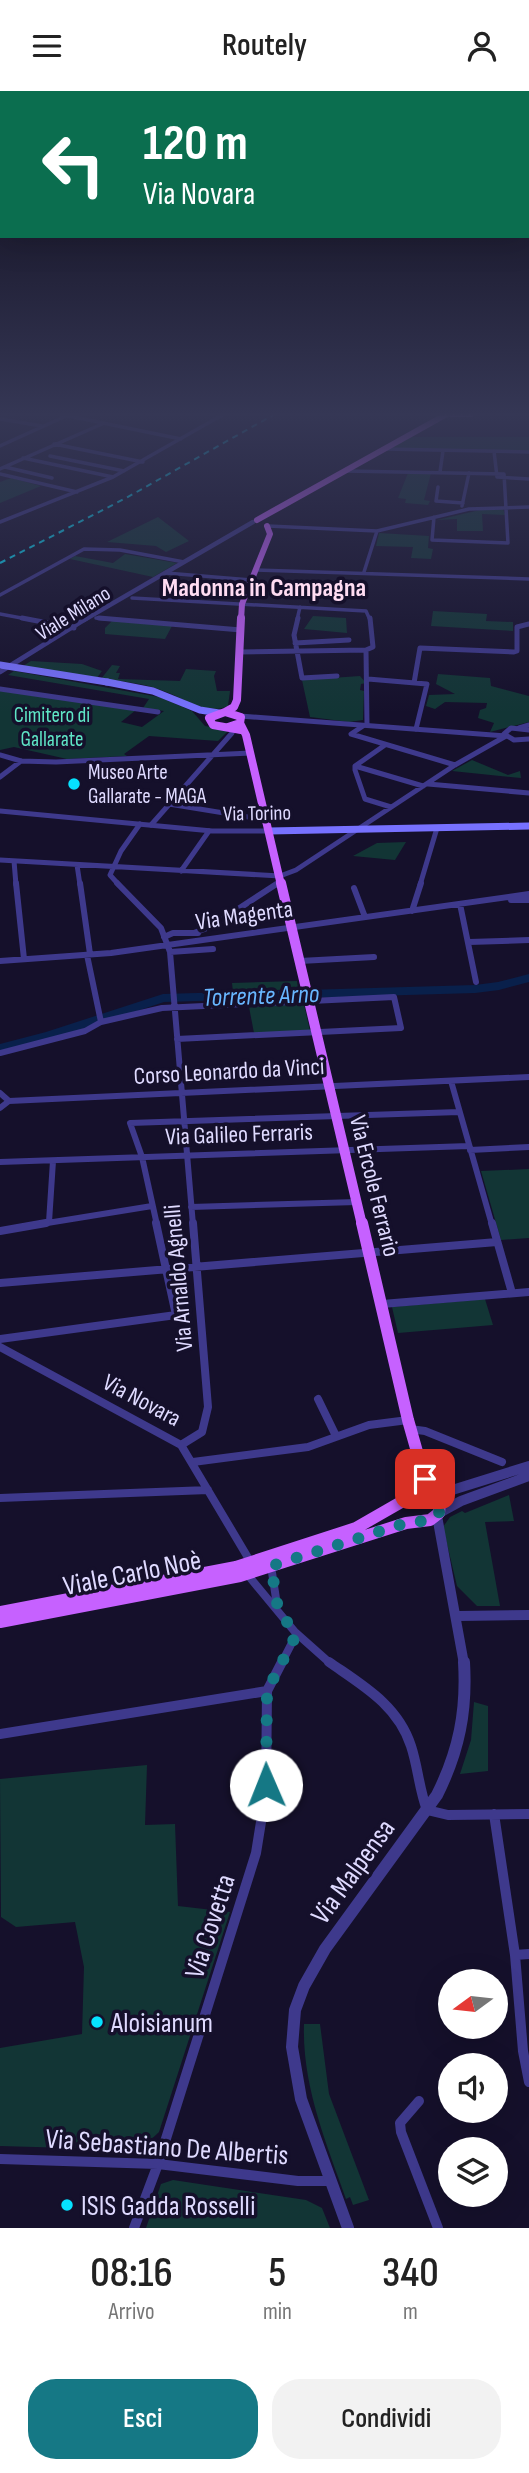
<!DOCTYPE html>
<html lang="it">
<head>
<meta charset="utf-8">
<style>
	body { margin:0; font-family:"Sofia Sans Condensed",sans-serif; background:#f2f2f2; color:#222; height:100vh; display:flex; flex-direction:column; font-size:26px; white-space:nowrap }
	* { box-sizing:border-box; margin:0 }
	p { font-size:23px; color:#767676 }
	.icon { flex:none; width:38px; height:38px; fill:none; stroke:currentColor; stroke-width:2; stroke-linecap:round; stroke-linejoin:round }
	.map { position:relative; height:2137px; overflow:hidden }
	.details { display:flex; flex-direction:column; background:#fff; flex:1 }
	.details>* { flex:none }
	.top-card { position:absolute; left:0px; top:0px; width:530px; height:147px; box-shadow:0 7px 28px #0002; background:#0b6e4f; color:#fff; overflow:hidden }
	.needle { width:46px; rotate:255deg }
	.controls { position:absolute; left:438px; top:1878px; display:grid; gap:14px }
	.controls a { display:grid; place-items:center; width:70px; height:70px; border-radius:50%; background:#fff; box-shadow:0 7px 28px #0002; font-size:35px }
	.pin { position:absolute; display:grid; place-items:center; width:60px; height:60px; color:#fff; margin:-30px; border-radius:14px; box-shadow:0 4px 10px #0006 }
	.me { position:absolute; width:77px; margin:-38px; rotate:359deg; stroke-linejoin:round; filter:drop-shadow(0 0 5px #0008) }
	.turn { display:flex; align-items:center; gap:24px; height:147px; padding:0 28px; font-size:32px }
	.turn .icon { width:91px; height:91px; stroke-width:2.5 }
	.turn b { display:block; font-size:49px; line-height:60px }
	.eta { display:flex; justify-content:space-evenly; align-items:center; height:119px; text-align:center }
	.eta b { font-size:42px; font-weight:600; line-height:49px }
	.action { display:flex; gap:14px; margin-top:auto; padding:14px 28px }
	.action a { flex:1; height:80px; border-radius:28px; background:#157885; color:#fff; font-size:28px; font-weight:600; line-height:80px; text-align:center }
	.action a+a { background:#f2f2f2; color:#222 }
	header { display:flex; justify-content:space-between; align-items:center; height:91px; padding:0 28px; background:#fff; font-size:32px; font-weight:600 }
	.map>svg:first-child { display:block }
	.green { fill:#123535 }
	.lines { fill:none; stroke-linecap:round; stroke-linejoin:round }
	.river { fill:#09204b; fill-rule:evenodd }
	.minor-far4 { stroke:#3e398c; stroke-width:3.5 }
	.minor-far3 { stroke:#3e398c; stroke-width:5 }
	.minor-far2 { stroke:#3e398c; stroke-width:6 }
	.minor-far1 { stroke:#3e398c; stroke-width:8 }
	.minor { stroke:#3e398c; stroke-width:10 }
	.tertiary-far3 { stroke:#3e398c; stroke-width:4.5 }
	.tertiary-far2 { stroke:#3e398c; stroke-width:5 }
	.tertiary-far1 { stroke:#3e398c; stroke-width:10 }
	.tertiary { stroke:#3e398c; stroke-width:12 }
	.secondary { stroke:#7771ff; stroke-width:7 }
	.primary-far3 { stroke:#c661ff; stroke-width:6 }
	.primary-far2 { stroke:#c661ff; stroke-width:8 }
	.primary-far1 { stroke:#c661ff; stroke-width:10 }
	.primary { stroke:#c661ff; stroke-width:12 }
	.rail { stroke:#06e2ff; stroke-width:2; stroke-dasharray:6 5; stroke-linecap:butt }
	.secondary-bridge { stroke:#7771ff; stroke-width:7 }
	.route { stroke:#157885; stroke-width:12; stroke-dasharray:0 21.6 }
	.poi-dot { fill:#06e2ff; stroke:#15102b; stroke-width:2.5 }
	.labels { text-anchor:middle; stroke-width:7; stroke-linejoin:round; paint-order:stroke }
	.far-street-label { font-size:21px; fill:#dfdaff; stroke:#15102b }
	.far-park-label { font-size:21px; fill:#5fe5c6; stroke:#15102b }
	.far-poi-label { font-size:21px; fill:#dfdaff; stroke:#15102b; text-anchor:start }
	.street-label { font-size:24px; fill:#dfdaff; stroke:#15102b }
	.far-district-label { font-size:26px; font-weight:bold; fill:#ffdcf2; stroke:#15102b }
	.water-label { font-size:26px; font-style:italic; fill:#68b6ff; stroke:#15102b }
	.near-street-label { font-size:28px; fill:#dfdaff; stroke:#15102b }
	.near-poi-label { font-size:28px; fill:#dfdaff; stroke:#15102b; text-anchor:start }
</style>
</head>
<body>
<header><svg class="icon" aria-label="menu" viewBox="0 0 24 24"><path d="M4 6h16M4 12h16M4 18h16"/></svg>Routely<svg class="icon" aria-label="person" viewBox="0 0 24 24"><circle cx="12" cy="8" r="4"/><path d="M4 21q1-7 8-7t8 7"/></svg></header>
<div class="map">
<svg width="529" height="2137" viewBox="0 0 529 2137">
	<rect width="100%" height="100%" fill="#15102b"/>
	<path class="green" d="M409 346H529V360L389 358Z
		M408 382H431L424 409 430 410 428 414 405 412 406 408 398 407Z
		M11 387 41 395 0 412V391Z
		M480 419 503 418 505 424 482 423 483 440H457V428L437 429Z
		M158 426 189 450 166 461 156 455 107 451Z
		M379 442 429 445 428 457 433 458 431 468 411 467 413 456 376 455Z
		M125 463 177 472 153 486 70 468 75 465 113 472Z
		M255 492 295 493 298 497 295 503H251Z
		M433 520 487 523 486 530 513 531V540L431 535Z
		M313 525 346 527 347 542 304 538Z
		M112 530 172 535 165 548 105 543V537Z
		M31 570 82 573 102 580 97 587 23 575Z
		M112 574 120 575 116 582H120L118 588 180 590 186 578 216 580 214 585 217 600H230L228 615C205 625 183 606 161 599 142 592 121 590 101 588Z
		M14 580 159 606 192 620 205 635 229 639 218 650 149 645 124 663 127 665 67 668 14 656 0 659V599L136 619 121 631 142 636 164 620 143 617 149 608 8 584Z
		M438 583 490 587 491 595 529 605V631L490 641 494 632 478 627 480 619 486 617 487 612 445 611 435 618 426 615 429 604 455 603 436 593Z
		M360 585 366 592 361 593 360 599 364 600 363 629 349 631 310 626 302 589Z
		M472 669 508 684 520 680 521 687 452 680Z
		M406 751 395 769 353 765 377 752Z
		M297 890 298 898 233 901 232 892Z
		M304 913 310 940 254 942 249 916Z
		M529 1078V1147L501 1149 481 1080Z
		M485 1208 493 1234 398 1242 392 1216Z
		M509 1404 514 1430 485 1431 500 1515H477L457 1495 443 1436 450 1426 462 1420 465 1422Z
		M474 1611 488 1615V1680L460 1683 471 1649Z
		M147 1674 145 1734 175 1733 178 1815 230 1821 159 2041 140 2059 0 2055V1957L82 1943 84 1876 75 1831 16 1836 1 1826 0 1688Z
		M304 1933H320L329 2003 369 2109 353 2114 350 2106 346 2108C326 2051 302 1995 304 1933Z
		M173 2089 306 2109 322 2117 330 2137H146L161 2093Z"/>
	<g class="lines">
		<path class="river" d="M529 883V891L499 899 475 902 164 911 56 947 0 961V953L46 941 163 903 475 894 498 891Z"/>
		<path class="minor-far4" d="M59 323 181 348
			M0 328 42 335
			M54 353 143 371
			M0 355 66 325
			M384 358 529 361
			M494 360 497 386 529 388
			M50 365 124 380
			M23 367 113 386
			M5 376 52 387
			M0 378 102 333
			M346 380 504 383 508 452 432 449 434 426
			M440 381 443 360
			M0 383 77 401
			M438 396 436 410 463 412
			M462 415 469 382
			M0 431 113 386 224 323
			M268 435 377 440 469 418 529 416
			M256 479 529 488
			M364 481 377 440
			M166 482 251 489
			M0 504 84 458 120 459 184 471
			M132 507 366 520 370 529
			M183 510 197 485
			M0 523 32 529
			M96 527 120 529
			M297 529 300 516"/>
		<path class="minor-far3" d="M22 527 74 537
			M99 527 241 539
			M298 527 294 544 302 587 337 585
			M295 552 349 549
			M366 559 373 556 370 527
			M239 561 366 559 367 634
			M368 588 427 593 416 638
			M414 592 420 557 514 561 517 560V536L529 533
			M0 598 158 621
			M363 635 351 643 455 674
			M519 637 529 634
			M385 654 355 675V679L365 708 391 716
			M0 664 21 670 56 671 251 662
			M355 675 423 695
			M0 686 21 670
			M428 693 529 702
			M169 713 267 729
			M151 734 232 642
			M0 769 280 785 296 779 455 674 506 645
			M14 770 16 794
			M77 774 80 794
			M181 780 209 740
			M119 794 110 784 121 760 140 733
			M276 794 281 790
			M420 794 437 737"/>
		<path class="minor-far2" d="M16 792 24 868
			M80 792 90 863
			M117 792 161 837 170 861 193 1134
			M354 797 365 826
			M511 809H529
			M460 813 476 891
			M412 820 421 792
			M194 842 212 835 278 792
			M164 846 173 842H198
			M469 851 529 849
			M170 861 213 858
			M87 864 101 931
			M0 870 111 862 529 803
			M300 870 374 866
			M0 962 85 940 101 931 162 917 394 906 401 937 177 948
			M451 990 492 1134
			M0 1002 9 1010
			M9 1010 529 986
			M0 1017 9 1010
			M470 1059 529 1056
			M0 1071 469 1055
			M191 1116 357 1111
			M49 1131 53 1070
			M35 1134 152 1115
			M157 1134 142 1066 130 1032 459 1021"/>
		<path class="minor-far1" d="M492 1132 512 1202
			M0 1140 46 1132
			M0 1192 497 1151
			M382 1213 529 1201
			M0 1248 176 1224 156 1132
			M0 1256 181 1354 250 1470
			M318 1308 336 1345
			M410 1338 425 1340 502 1371
			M181 1354 202 1341 208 1316 193 1132
			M193 1371 308 1356 369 1334 408 1329
			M0 1407 208 1399
			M271 1475 277 1514
			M247 1483 295 1541 331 1573
			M281 1573 296 1544"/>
		<path class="minor" d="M329 1571C362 1594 398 1614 411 1655 418 1676 419 1698 427 1719L448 1724 529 1723
			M0 1643 267 1600
			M494 1723 515 1864 523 1960 529 1991
			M515 1864 529 1863
			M419 2010 400 2032 401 2041 438 2137
			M0 2068 158 2073 298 2090H331
			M134 2137 158 2073 256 1762 266 1700 267 1600 282 1571"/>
		<path class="tertiary-far3" d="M84 529 253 431"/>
		<path class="tertiary-far2" d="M0 581 87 527
			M240 625 506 645
			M529 639 511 637 504 643 514 649 529 648
			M0 720 212 740H269"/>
		<path class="tertiary-far1" d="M433 1405 529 1375
			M439 1422 461 1410 529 1385
			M437 1425 464 1573
			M459 1525 529 1524"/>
		<path class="tertiary" d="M348 2137 301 2008 292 1956 295 1919 304 1895 325 1858 437 1704C459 1660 467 1620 464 1571"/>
		<path class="secondary" d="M107 591 153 600 200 619 219 622
			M269 740 529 735"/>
		<path class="primary-far3" d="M451 323H471
			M257 429 447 323
			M241 529 242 513 270 443 267 435"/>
		<path class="primary-far2" d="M225 621 234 616 237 609 241 527
			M240 632 246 644 281 794
			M228 636 240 632 241 626 225 621 209 627 213 634 241 639"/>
		<path class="primary-far1" d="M281 792 362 1134"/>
		<path class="primary" d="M362 1132 408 1329 429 1403
			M0 1521 236 1476 356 1437 403 1410 415 1363
			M0 1531 240 1485 406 1432 430 1429 439 1422 440 1413C430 1401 419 1399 405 1406"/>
		<path class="rail" d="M0 472 126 407 275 323"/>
		<path class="secondary-bridge" d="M0 574 107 591"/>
	</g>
	<linearGradient id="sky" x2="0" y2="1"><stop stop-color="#0c0918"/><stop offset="0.52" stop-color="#353755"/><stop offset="1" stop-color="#353755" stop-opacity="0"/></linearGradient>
	<rect width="529" height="622" fill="url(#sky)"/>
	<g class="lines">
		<path class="route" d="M266 1694 267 1600 296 1544 278 1518 271 1475 406 1432 430 1429 439 1422 440 1413 429 1403 425 1388"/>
	</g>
	<g class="poi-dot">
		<circle cx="74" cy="693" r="7"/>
		<circle cx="97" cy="1931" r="7"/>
		<circle cx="67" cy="2114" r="7"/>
	</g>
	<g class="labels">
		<g class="far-street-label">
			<text transform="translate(73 522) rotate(-32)" y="7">Viale Milano</text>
			<text transform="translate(257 722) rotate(-1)" y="7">Via Torino</text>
		</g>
		<g class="far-park-label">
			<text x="52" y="631">Cimitero di<tspan x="52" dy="24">Gallarate</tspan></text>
		</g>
		<g class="far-poi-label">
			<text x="88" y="688">Museo Arte<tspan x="88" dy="24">Gallarate - MAGA</tspan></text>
		</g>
		<g class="street-label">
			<text transform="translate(244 824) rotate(-8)" y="8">Via Magenta</text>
			<text transform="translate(229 980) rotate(-3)" y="8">Corso Leonardo da Vinci</text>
			<text transform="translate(239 1043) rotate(-2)" y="8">Via Galileo Ferraris</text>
			<text transform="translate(375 1095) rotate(76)" y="8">Via Ercole Ferrario</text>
			<text transform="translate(178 1187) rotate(-95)" y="8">Via Arnaldo Agnelli</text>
			<text transform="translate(142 1309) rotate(28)" y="8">Via Novara</text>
		</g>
		<g class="far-district-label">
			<text x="264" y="505">Madonna in Campagna</text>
		</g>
		<g class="water-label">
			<text transform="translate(261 904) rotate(-2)" y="9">Torrente Arno</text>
		</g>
		<g class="near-street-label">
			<text transform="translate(132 1481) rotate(-11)" y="10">Viale Carlo Noè</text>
			<text transform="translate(352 1780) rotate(-54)" y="10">Via Malpensa</text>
			<text transform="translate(209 1835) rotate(-72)" y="10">Via Covetta</text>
			<text transform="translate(167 2055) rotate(4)" y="10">Via Sebastiano De Albertis</text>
		</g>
		<g class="near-poi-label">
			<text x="111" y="1941">Aloisianum</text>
			<text x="81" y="2124">ISIS Gadda Rosselli</text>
		</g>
	</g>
</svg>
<div class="controls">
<a><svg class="needle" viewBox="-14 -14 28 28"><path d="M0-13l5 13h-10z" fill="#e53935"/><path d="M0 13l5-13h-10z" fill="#767676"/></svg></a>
<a><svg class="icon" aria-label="sound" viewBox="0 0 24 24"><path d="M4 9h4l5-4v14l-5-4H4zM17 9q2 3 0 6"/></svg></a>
<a><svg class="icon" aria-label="layers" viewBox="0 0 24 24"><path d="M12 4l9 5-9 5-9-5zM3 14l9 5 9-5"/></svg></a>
</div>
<div class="pin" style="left:425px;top:1388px;background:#d93025"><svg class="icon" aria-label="arrive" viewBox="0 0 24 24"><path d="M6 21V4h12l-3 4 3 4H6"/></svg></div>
<svg class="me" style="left:266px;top:1694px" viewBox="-20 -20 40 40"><circle r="19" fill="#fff"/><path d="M0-13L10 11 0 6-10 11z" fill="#157885"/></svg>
<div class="top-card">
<div class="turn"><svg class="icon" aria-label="left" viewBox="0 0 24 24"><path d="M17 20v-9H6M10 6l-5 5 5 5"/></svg><div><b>120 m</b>Via Novara</div></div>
</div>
</div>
<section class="details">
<div class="eta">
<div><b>08:16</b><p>Arrivo</p></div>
<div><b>5</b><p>min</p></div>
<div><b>340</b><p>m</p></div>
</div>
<div class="action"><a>Esci</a><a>Condividi</a></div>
</section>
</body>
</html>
